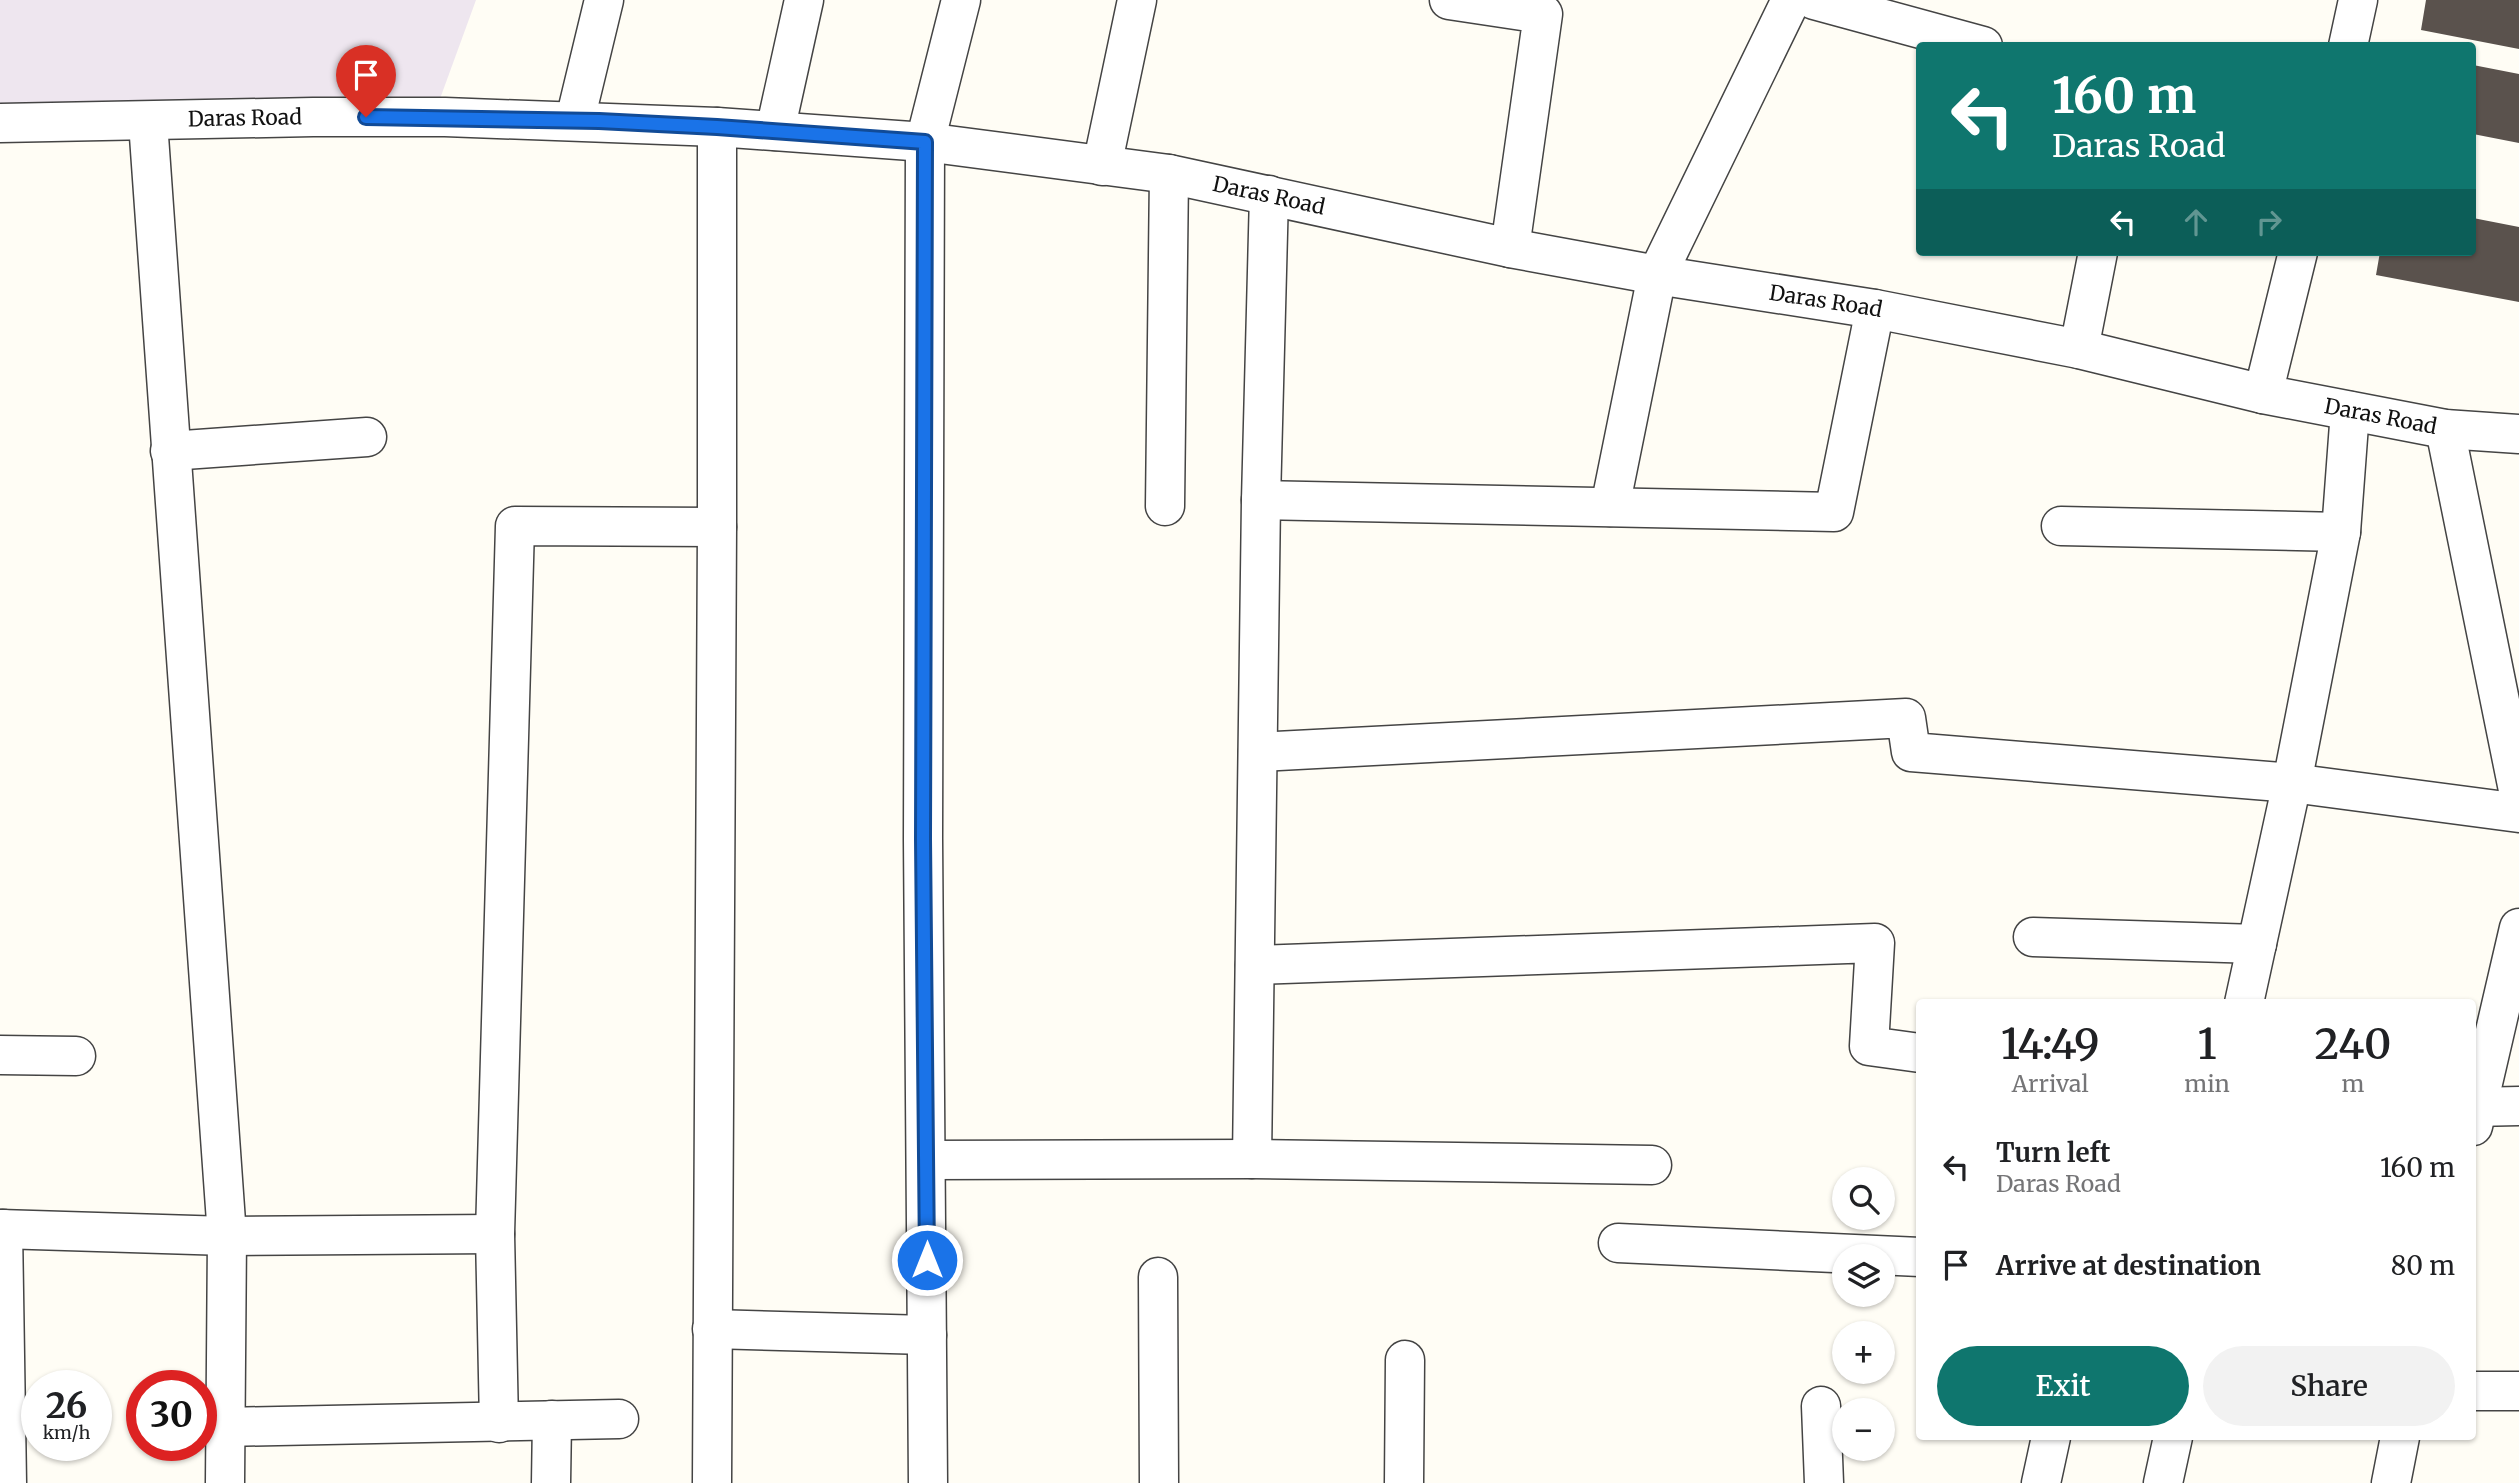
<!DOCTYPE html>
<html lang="en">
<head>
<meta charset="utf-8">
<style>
	body { margin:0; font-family:Merriweather,serif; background:#f2f2f2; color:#202124; height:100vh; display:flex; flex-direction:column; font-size:26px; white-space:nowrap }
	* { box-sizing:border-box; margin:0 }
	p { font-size:23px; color:#757577 }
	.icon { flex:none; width:38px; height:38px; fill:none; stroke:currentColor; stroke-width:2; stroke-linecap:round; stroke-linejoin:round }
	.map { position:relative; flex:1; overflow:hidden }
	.drawer { position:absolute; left:1916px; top:999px; width:560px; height:441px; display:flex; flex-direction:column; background:#fff; border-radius:7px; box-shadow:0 2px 5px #0004 }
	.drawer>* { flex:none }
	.top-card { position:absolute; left:1916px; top:42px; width:560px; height:214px; border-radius:7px; box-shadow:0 2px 5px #0004; background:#0f766e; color:#fff; overflow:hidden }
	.fabs { position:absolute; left:1832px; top:1167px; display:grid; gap:14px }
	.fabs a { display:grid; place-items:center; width:63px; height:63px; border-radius:50%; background:#fff; box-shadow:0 2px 5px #0004; font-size:35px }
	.speed { position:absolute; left:21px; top:1370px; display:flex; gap:14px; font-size:35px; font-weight:700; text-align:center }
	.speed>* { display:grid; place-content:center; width:91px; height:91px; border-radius:50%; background:#fff; box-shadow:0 2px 5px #0004; line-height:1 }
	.speed small { font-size:18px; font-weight:400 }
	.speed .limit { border:10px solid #d22; background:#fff; color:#111 }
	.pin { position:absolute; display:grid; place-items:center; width:60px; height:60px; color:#fff; margin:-72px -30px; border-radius:50% 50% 50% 0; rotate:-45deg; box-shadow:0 0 7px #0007 }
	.pin .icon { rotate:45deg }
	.me { position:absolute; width:77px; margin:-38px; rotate:0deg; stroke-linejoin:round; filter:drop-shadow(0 0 5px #0008) }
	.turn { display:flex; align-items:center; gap:24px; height:147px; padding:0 21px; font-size:32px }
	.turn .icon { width:91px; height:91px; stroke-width:2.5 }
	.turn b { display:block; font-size:49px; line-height:60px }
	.lanes { display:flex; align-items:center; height:66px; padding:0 21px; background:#0003; justify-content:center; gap:35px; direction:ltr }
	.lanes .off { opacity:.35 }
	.eta { display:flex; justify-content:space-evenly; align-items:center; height:119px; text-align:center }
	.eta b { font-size:42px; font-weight:600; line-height:49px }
	.button { display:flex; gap:14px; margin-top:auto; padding:14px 21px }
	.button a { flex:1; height:80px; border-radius:42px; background:#0f766e; color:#fff; font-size:28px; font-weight:600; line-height:80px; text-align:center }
	.button a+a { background:#f2f2f2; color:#202124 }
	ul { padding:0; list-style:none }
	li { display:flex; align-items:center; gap:21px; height:98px; padding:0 21px }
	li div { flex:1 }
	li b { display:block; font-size:26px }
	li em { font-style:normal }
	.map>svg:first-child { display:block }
	.industrial { fill:#eee6ef }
	.building { fill:#5a524d }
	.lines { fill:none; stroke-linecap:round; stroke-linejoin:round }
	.minor-casing { stroke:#444; stroke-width:41 }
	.minor { stroke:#fff; stroke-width:38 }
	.route-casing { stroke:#114b97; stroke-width:18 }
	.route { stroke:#1a73e8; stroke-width:12 }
	.labels { text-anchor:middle; stroke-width:7; stroke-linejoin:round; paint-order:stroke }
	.street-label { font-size:21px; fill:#111; stroke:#fff }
</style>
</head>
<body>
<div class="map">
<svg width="2519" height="1483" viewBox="0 0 2519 1483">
	<rect width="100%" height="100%" fill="#fffdf5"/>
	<path class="industrial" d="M0 0H476L437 107 0 126Z"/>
	<path class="building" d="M2426 0H2519V49L2421 30Z
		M2473 65 2519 74V143L2473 134Z
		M2473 218 2519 227V302L2376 275 2380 252H2473Z"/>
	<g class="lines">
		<defs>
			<g id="minor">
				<path d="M1449 0 1543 14 1510 248"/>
				<path d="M1814 0 1983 46"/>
				<path d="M2348 46 2358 0"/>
				<path d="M575 120 604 0"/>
				<path d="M148 122 227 1236 225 1483"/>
				<path id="s1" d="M0 123 313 117H445L717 127 925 142 1169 174 1510 248 1657 275 1875 309 2079 349 2263 394 2445 429 2519 434"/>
				<path d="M775 131 804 0"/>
				<path d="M1102 166 1137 0"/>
				<path d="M2079 349 2098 252"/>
				<path d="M2263 394 2298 252"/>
				<path d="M2445 429 2519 795"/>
				<path d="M170 451 367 437"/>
				<path d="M1261 500 1834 512 1875 309"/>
				<path d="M1165 506 1169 174"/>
				<path d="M1610 507 1657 275 1791 0"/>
				<path d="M2061 526 2341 532"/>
				<path d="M1258 752 1906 718 1911 752 2292 783 2519 813"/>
				<path d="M2033 937 2257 944"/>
				<path d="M1255 965 1875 943 1869 1046 1920 1053"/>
				<path d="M2244 1003 2292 783 2341 532 2350 411"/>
				<path d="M0 1055 76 1056"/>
				<path d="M2473 1107 2519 1106"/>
				<path d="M2473 1126 2519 928"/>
				<path d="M1252 1159 1261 500 1269 195"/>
				<path d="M926 1160 1252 1159 1652 1165"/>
				<path d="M0 1229 227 1236 495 1234"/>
				<path d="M3 1229 7 1483"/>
				<path d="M1618 1243 1920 1257"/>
				<path d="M1158 1277 1159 1483"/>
				<path d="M712 1329 927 1335"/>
				<path d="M2473 1391H2519"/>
				<path d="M1821 1406 1824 1483"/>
				<path d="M499 1423 495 1234 515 526 717 527V127"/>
				<path d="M225 1427 619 1419"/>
				<path d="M551 1483 552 1420"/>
				<path d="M712 1483 717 527"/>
				<path d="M928 1483 923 839 925 142 961 0"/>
				<path d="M1404 1483 1405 1360"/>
				<path d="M2041 1483 2051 1437"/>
				<path d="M2163 1483 2173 1437"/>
				<path d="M2391 1483 2400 1437"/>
			</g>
		</defs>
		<use href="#minor" class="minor-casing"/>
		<use href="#minor" class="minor"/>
	</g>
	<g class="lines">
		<defs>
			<path id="route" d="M366 117 599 121 717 127 925 142 923 839 927 1260"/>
		</defs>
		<use href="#route" class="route-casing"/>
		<use href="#route" class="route"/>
	</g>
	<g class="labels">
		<g class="street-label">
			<text dy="7" stroke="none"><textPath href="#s1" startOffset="245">Daras Road</textPath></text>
			<text dy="7" stroke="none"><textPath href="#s1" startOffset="1274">Daras Road</textPath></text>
			<text dy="7" stroke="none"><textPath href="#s1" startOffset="1841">Daras Road</textPath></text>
			<text dy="7" stroke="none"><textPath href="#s1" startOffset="2408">Daras Road</textPath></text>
		</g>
	</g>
</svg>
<div class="fabs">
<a><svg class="icon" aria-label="search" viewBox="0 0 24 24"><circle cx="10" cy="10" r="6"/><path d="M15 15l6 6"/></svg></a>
<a><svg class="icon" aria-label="layers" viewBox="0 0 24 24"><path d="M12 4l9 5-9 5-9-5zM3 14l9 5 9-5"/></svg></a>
<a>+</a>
<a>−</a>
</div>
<div class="speed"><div>26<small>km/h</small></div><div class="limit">30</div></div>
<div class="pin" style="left:366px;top:117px;background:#d93025"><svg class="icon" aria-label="arrive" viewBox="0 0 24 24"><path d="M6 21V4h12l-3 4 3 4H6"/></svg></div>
<svg class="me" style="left:927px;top:1260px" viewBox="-20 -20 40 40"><circle r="17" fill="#1a73e8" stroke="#fff" stroke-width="3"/><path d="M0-11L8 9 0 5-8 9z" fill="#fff"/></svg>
<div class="top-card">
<div class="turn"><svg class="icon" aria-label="left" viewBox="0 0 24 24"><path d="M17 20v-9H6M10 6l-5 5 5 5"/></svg><div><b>160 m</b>Daras Road</div></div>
<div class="lanes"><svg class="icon" aria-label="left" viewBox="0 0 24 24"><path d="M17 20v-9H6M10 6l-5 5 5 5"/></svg><svg class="icon off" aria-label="ahead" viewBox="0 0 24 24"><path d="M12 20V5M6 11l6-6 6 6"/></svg><svg class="icon off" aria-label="right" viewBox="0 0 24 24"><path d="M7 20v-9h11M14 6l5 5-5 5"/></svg></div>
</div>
<section class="drawer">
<div class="eta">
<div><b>14:49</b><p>Arrival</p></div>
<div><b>1</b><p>min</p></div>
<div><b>240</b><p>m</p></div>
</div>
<ul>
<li><svg class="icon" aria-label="left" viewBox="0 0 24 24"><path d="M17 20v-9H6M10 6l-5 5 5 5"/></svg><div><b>Turn left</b><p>Daras Road</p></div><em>160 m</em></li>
<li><svg class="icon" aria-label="arrive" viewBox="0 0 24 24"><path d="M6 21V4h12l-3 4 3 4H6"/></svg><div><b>Arrive at destination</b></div><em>80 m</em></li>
</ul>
<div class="button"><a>Exit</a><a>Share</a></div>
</section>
</div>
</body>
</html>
